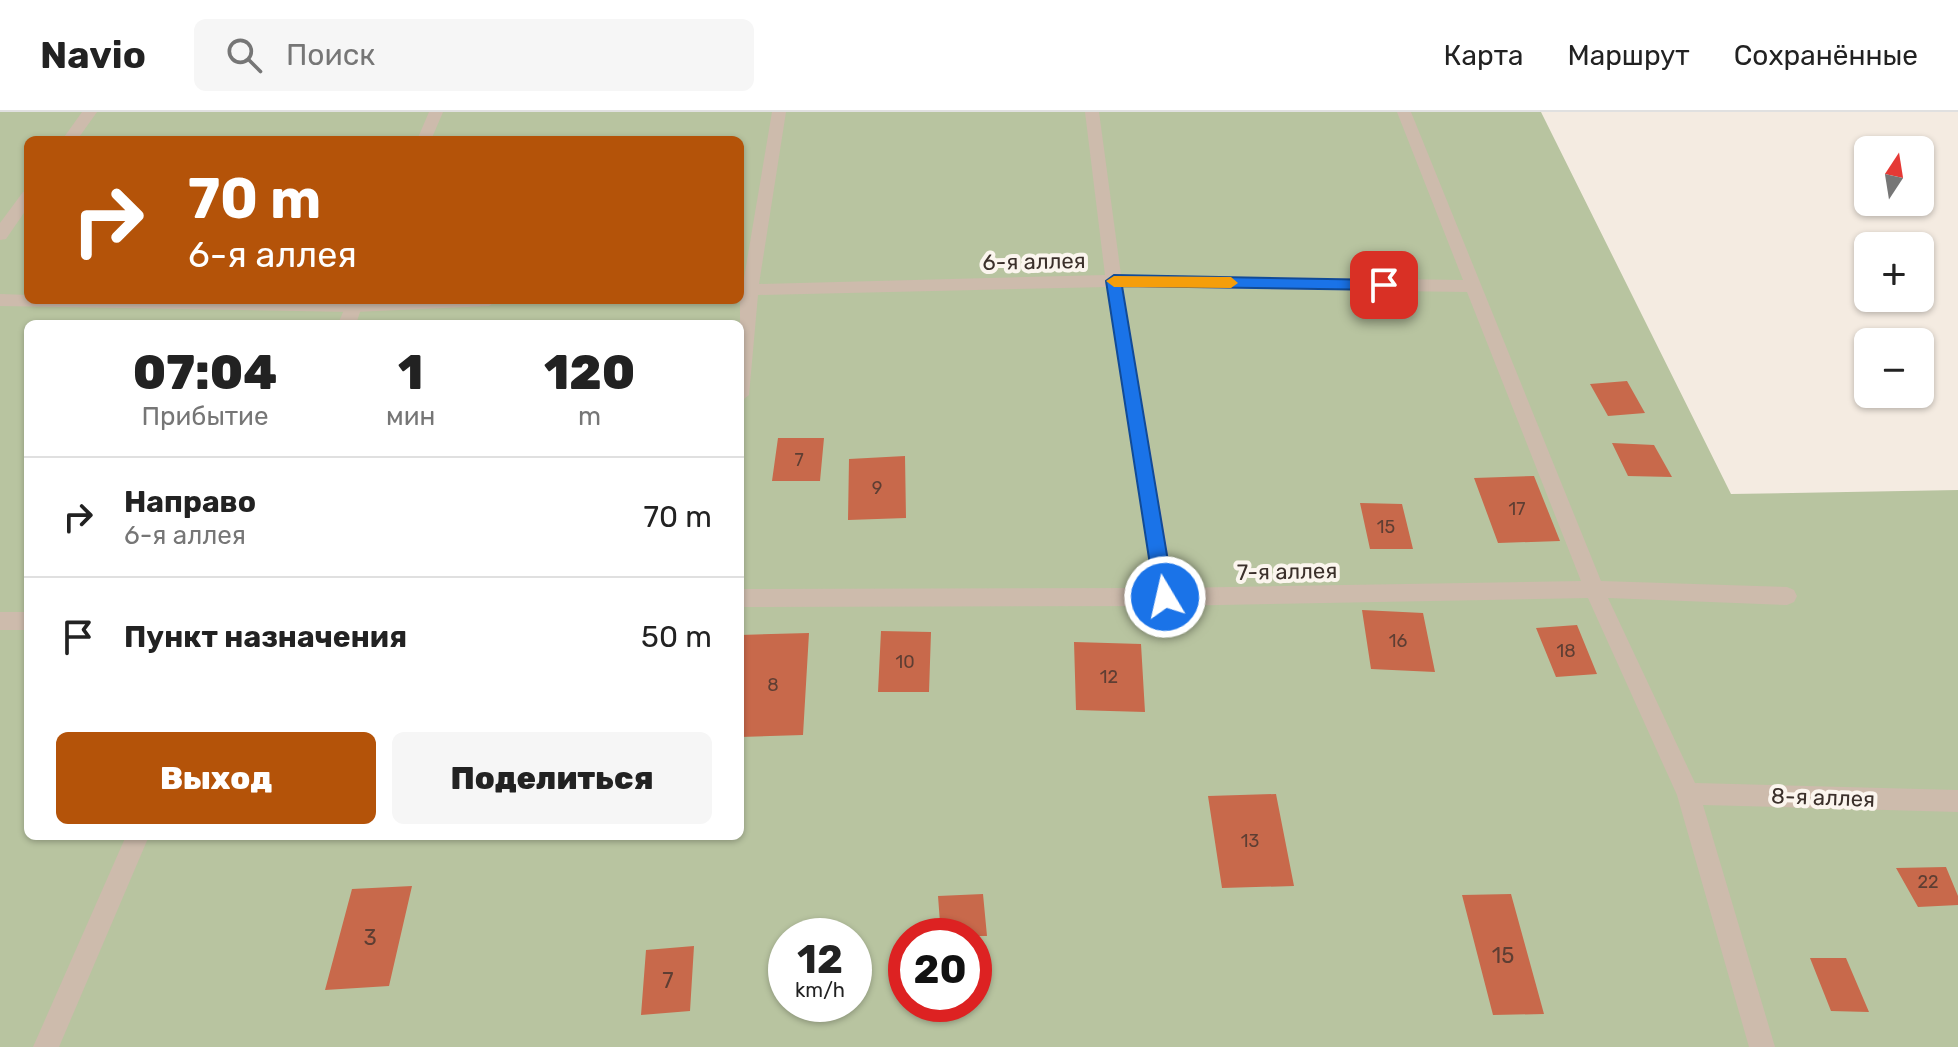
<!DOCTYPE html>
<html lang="ru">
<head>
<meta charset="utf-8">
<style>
	body { margin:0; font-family:Rubik,sans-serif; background:#f6f6f6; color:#222; height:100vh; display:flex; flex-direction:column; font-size:30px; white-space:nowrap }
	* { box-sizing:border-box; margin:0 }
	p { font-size:26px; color:#767676 }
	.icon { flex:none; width:44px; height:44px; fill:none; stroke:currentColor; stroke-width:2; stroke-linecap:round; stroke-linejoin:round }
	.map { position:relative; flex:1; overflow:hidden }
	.panel { position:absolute; left:24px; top:208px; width:720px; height:520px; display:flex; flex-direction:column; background:#fff; border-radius:12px; box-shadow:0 2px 6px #0004 }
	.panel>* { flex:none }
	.hud { position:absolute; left:24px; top:24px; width:720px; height:168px; border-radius:12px; box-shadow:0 2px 6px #0004; background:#b45309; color:#fff; overflow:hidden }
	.needle { width:52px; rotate:12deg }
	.fabs { position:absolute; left:1854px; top:24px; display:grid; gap:16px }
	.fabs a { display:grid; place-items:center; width:80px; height:80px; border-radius:12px; background:#fff; box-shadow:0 2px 6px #0004; font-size:40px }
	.speed { position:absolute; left:768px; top:806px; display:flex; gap:16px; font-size:40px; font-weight:700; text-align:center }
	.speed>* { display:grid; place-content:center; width:104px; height:104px; border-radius:50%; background:#fff; box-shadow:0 2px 6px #0004; line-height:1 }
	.speed small { font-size:20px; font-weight:400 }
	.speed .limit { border:12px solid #d22; background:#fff; color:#111 }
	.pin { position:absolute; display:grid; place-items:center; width:68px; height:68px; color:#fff; margin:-34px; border-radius:16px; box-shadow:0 4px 12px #0006 }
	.me { position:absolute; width:88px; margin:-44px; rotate:351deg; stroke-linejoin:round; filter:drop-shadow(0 0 6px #0008) }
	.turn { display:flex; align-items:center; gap:28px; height:168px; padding:0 32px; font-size:36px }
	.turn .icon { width:104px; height:104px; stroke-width:2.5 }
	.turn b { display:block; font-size:56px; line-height:68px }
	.eta { display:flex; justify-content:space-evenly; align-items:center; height:136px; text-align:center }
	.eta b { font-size:48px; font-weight:800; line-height:56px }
	.action { display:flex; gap:16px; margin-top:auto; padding:16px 32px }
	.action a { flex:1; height:92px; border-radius:12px; background:#b45309; color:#fff; font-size:32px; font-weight:800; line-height:92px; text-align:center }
	.action a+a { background:#f6f6f6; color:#222 }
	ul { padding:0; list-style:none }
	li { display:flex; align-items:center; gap:24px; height:120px; padding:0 32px; border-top:2px solid #e0e0e0 }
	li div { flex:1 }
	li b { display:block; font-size:30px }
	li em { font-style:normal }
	header { display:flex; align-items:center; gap:48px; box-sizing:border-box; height:112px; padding:0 40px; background:#fff; border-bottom:2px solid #e0e0e0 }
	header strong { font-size:38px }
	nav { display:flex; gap:44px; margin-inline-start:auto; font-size:28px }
	.search { width:560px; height:72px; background:#f6f6f6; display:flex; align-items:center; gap:20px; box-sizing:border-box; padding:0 28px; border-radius:12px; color:#767676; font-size:30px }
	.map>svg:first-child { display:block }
	.green { fill:#b8c4a0; fill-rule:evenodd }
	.building { fill:#c8694b }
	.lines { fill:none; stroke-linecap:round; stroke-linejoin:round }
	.service { fill:#cdbbac; fill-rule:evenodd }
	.minor { fill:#cdbbac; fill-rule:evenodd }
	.route { fill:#1a73e8; stroke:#114b97; stroke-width:2 }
	.slow { fill:#f59e0b }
	.labels { text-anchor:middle; stroke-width:8; stroke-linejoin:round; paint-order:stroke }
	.number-label { font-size:18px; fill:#5e3e33 }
	.street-label { font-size:22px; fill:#3b302b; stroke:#fbf5ee }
	.near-number-label { font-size:22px; fill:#5e3e33 }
</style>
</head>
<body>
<header>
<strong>Navio</strong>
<div class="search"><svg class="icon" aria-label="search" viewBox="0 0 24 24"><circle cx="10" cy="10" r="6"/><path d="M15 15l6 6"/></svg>Поиск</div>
<nav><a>Карта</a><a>Маршрут</a><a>Сохранённые</a></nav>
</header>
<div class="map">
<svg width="1958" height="935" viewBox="0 0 1958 935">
	<rect width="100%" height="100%" fill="#f4ebe1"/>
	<path class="green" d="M0 0H1541L1731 382 1958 378V935H0ZM28 28H740V188H28ZM28 212H740V724H28ZM786 824H854V892H786ZM906 824H974V892H906Z"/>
	<path class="building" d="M1627 269 1645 301 1608 304 1590 272Z
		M778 326H824L820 369H772Z
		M1612 331 1654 333 1672 365 1628 364Z
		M905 344 906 406 848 408 849 347Z
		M1534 364 1560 429 1498 431 1474 366Z
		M1360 391 1402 392 1413 437H1370Z
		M1362 498 1423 501 1435 560 1371 557Z
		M1577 513 1597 562 1556 565 1536 516Z
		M881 519 931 520 929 580H878Z
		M809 521 803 623 740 625V523Z
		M1074 530 1141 532 1145 600 1076 598Z
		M1276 682 1294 774 1222 776 1208 684Z
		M1946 755 1958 784V793L1918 795 1896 756Z
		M412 774 389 874 325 878 352 777Z
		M983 782 987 824H941L938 784Z
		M1511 782 1544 902 1493 903 1462 783Z
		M694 834 690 899 641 903 646 838Z
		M1810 846H1846L1869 900 1831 899Z"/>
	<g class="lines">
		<path class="service" d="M82 0H97L77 28H62Z
			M772 0H786L759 172 1105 163 1085 0H1099L1121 163 1463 168 1397 0H1411L1601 469 1787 475 1794 478 1797 484 1794 490 1787 493 1608 486 1695 671 1958 678V700L1703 693 1775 935H1749L1677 683 1588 486 1165 494 740 495V477L1154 476 1107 175 758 183 749 283 740 290V172H743ZM1123 175 1467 180 1581 469 1174 476Z
			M28 79V95L6 127 0 128V111L23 80Z
			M0 182 28 183V188H497L489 194 354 200 0 194Z
			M0 500H28V518H0Z"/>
		<path class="minor" d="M429 0H443L431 28H417Z
			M348 188H364L356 212H338Z
			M126 724H149L59 935H33Z"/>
	</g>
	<path class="route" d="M1114 163 1384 168 1391 173 1384 178 1122 174 1174 485 1171 491H1158L1155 485 1106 169Z"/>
	<path class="slow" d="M1114 164 1231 165 1238 171 1231 176 1114 175 1106 169Z"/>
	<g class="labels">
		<g class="number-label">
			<text x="799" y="354">7</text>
			<text x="877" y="382">9</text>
			<text x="1517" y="403">17</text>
			<text x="1386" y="421">15</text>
			<text x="1398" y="535">16</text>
			<text x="1566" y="545">18</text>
			<text x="905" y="556">10</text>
			<text x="1109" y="571">12</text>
			<text x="773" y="579">8</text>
			<text x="1250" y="735">13</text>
			<text x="1928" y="776">22</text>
		</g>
		<g class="street-label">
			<text transform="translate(1034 149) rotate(-1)" y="8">6-я аллея</text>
			<text transform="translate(1287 459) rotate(-1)" y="8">7-я аллея</text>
			<text transform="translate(1823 685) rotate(2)" y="8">8-я аллея</text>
		</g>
		<g class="near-number-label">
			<text x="370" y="833">3</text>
			<text x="1503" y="851">15</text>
			<text x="668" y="876">7</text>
		</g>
	</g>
</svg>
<div class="fabs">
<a><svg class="needle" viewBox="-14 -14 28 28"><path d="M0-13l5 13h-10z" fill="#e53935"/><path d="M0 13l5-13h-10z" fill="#767676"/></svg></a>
<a>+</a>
<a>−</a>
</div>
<div class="speed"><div>12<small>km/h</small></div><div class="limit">20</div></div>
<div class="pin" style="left:1384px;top:173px;background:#d93025"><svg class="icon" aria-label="arrive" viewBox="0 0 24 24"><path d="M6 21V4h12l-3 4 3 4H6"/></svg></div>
<svg class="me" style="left:1165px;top:485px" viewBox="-20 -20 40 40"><circle r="17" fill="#1a73e8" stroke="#fff" stroke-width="3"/><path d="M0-11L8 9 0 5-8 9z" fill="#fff"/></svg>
<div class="hud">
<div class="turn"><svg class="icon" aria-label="right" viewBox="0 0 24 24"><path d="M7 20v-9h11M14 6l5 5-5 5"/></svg><div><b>70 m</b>6-я аллея</div></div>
</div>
<section class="panel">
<div class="eta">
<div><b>07:04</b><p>Прибытие</p></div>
<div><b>1</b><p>мин</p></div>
<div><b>120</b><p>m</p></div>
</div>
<ul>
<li><svg class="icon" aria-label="right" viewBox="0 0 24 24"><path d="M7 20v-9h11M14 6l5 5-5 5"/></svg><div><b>Направо</b><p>6-я аллея</p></div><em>70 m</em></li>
<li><svg class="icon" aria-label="arrive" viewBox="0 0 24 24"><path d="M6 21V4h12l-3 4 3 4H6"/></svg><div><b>Пункт назначения</b></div><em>50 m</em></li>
</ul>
<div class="action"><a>Выход</a><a>Поделиться</a></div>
</section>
</div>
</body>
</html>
